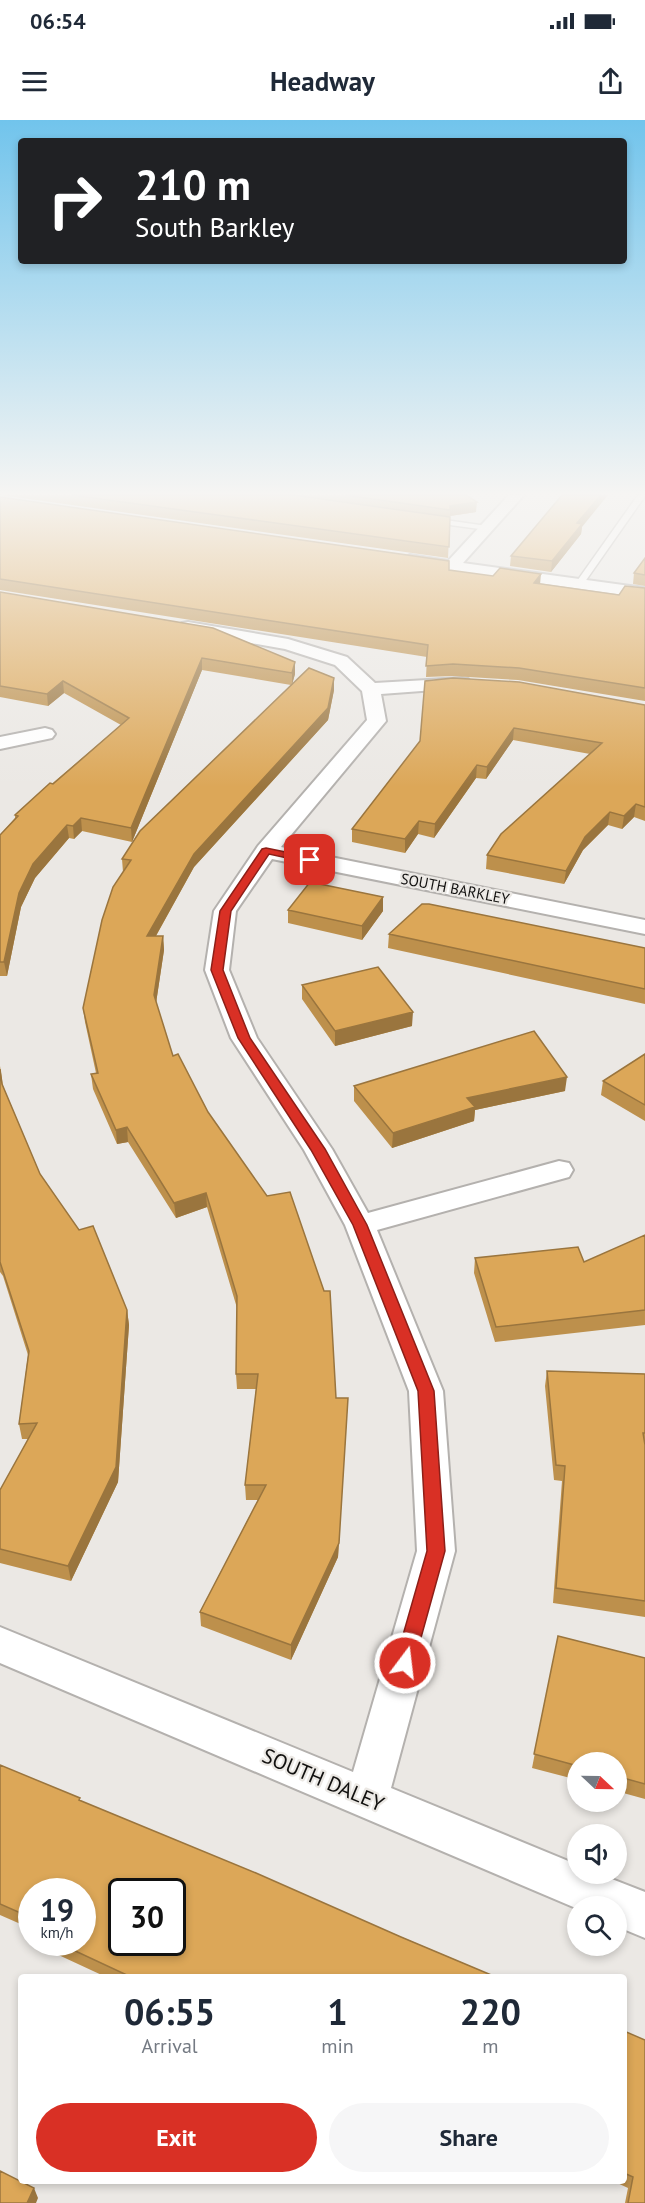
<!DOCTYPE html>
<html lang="en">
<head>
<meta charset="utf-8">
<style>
	body { margin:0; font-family:"PT Sans",sans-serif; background:#f6f6f7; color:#1f2937; height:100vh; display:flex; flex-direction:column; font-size:22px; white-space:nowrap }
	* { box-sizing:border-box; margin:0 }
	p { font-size:20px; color:#747a83 }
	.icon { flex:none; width:33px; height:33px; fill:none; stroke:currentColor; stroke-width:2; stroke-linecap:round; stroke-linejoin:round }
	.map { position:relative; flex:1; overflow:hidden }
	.sheet { position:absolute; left:18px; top:1854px; width:609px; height:210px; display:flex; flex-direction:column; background:#fff; border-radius:6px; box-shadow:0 3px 9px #0003 }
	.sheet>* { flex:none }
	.banner { position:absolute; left:18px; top:18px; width:609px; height:126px; border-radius:6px; box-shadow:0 3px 9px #0003; background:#202124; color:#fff; overflow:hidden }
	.needle { width:39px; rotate:112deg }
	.controls { position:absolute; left:567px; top:1632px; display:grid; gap:12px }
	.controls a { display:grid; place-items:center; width:60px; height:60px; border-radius:50%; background:#fff; box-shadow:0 3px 9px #0003; font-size:30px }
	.speed { position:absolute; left:18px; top:1758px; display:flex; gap:12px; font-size:30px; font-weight:700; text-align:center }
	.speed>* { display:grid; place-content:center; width:78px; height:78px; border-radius:50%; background:#fff; box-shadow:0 3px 9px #0003; line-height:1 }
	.speed small { font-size:15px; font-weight:400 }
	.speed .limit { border:3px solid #111; border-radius:9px; background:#fff; color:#111 }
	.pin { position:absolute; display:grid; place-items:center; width:51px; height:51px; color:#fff; margin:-26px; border-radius:12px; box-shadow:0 3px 9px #0006 }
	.me { position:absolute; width:66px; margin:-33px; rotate:15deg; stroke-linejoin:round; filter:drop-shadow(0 0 4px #0008) }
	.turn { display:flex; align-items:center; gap:21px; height:126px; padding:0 18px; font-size:27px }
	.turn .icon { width:78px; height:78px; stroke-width:2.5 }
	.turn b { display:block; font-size:42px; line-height:51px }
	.eta { display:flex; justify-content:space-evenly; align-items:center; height:102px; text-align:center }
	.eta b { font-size:36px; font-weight:600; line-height:42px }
	.cta { display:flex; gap:12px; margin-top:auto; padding:12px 18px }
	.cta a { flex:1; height:69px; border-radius:36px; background:#d93025; color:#fff; font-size:24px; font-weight:600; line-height:69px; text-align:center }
	.cta a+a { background:#f6f6f7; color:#1f2937 }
	.status { display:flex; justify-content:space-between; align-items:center; height:42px; padding:0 30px; background:#fff; direction:ltr }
	.status svg { height:16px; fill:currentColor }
	header { display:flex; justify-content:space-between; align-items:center; height:78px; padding:0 18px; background:#fff; font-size:27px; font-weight:600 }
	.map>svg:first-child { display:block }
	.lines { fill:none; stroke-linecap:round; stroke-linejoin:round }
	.service-casing { stroke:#b4b1ae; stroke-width:3 }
	.minor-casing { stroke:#b4b1ae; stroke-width:4 }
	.service { fill:#fff; fill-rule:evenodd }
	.minor { fill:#fff; fill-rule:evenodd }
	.wall { fill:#bd904c }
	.shaded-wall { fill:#9a753e }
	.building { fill:#dca758; stroke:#9a753e; stroke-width:1.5; fill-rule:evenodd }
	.route { fill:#d93025; stroke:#8d1f18; stroke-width:1.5 }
	.labels { text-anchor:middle; stroke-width:4.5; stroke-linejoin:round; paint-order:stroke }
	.far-street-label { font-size:15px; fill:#11100f; stroke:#ebe8e4 }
	.near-street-label { font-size:21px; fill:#11100f; stroke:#ebe8e4 }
</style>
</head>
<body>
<div class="status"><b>06:54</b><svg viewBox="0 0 49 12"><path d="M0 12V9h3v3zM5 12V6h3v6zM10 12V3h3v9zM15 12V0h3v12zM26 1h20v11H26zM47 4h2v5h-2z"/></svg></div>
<header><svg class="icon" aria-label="menu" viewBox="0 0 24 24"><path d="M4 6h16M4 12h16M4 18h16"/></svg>Headway<svg class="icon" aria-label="share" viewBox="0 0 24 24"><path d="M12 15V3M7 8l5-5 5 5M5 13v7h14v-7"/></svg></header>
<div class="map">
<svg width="645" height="2083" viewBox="0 0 645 2083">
	<rect width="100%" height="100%" fill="#ebe8e4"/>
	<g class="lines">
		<defs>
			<path id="service" d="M638 375 645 376 582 466H576L575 464Z
				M431 398 487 406 491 408 487 410 428 402 427 400Z"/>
			<path id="minor" d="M509 375H524L463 443 645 468V478L410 445 402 440 410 435 448 441Z
				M188 502 288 519 347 537 375 563 462 558 468 559 471 563 468 567 462 568 381 574 386 601 281 727 645 800V814L272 739 236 791 229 850 257 918 332 1029 368 1093 559 1041 569 1043 573 1050 569 1057 377 1110 443 1271 455 1431 391 1668 578 1745V1754H599L645 1772V1818L616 1806V1786H578V1789L0 1543V1507L353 1652 417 1431 409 1271 345 1105 304 1030 231 918 205 850 214 791 258 726 367 600 362 571 335 545 285 529 182 511 180 507 182 503Z
				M45 608 52 610 55 614 52 618 0 629V617Z"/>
		</defs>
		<use href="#service" class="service-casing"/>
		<use href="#minor" class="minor-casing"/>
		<use href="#service" class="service"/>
		<use href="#minor" class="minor"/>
	</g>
	<path class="wall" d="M1 375H466L476 392 450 396 448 438Z
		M0 377 449 450 541 464 619 475 645 468V581L518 560 452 556 426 557 427 537 0 470Z
		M582 407 581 414 551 452 510 446 511 436Z
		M645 438V466L633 464 634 453Z
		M0 472 295 542V554L292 564 334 570 328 600 194 747 156 816H163L164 830 156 883 173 936 336 1278 347 1293 338 1437 291 1540 201 1506 200 1492 258 1380H246L245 1365 256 1269H237L236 1254 237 1188 207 1087 176 1098 128 1022 117 1024 93 969 91 954 96 953 85 902 83 888 123 752 122 739 291 565 202 550 132 722 82 711 74 719 69 718 35 758 21 787 7 856H0V864V715L15 698V695L121 605 64 573 48 586 0 577Z
		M645 585V701L634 697 622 709 608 705 583 730 564 764 486 749 487 735 590 634 513 620 486 659 476 658 434 718 418 714 405 733 352 722V709L420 621Z
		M383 777V791L362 820 288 803V790Z
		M389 814 645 828V884L388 828Z
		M302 865 412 906 335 926 302 879Z
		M645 934V1001L601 975 603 961Z
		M0 946 3 966 40 1054 127 1190 129 1205 118 1362 71 1461 0 1443V1370L29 1319H22L19 1304 28 1235 3 1156 0 1152Z
		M354 966 565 971 475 990 474 1001 392 1028 354 981Z
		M645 1115V1205L495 1222 474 1153 475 1138 584 1142Z
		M547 1251 645 1254V1497L553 1483 562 1361 554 1360 545 1266Z
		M558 1516 645 1538V1679L616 1671V1642H578V1660L532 1648Z
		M0 1645 80 1681 496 1857H106L37 1825 36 1822H82L32 1772V1809L0 1795Z
		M624 1911 645 2083H625L628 2068 613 2061H624Z"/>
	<path class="shaded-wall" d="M601 375H608L582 407 581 414 551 452 552 441 577 403Z
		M477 382 476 392 450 396V386Z
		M541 454 540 465 534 463Z
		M202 538V550L132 722 131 708Z
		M295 542V554L292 565V553Z
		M334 558V570L328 600 194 747 148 830 147 816 194 734Z
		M63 561 64 573 48 586 47 574Z
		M514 608 513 620 486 659 487 647Z
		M477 645 476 658 434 718 435 704Z
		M636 684 634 697 622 709 624 696Z
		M610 692 608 705 583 730 564 764 566 751 585 717Z
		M81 698 82 711 74 719 73 706Z
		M419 701 418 714 405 733V719Z
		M67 705 69 718 35 758 21 787 7 856 4 842 19 773 33 744Z
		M383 777V791L362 820V806Z
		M163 816 164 830 155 890 154 875Z
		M413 892 412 906 335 926V911Z
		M567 957 565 971 475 990 474 1001 392 1028 393 1013 467 978Z
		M127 1007 128 1022 117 1024 116 1010Z
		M206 1073 207 1087 176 1098 174 1083Z
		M127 1190 129 1205 118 1362 71 1461 68 1446Z
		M348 1278 338 1437 291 1540V1525Z
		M34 2068 38 2078 36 2083H27Z"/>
	<path class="building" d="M72 375H293L450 397 449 427Z
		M345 375H466L477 382 450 386V390Z
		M562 375H601L577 403 582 404 552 441 511 436Z
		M0 377 449 441V450L493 456 500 448 541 454 534 463 619 475 625 466 645 468V568L519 548 453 544 426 546 428 525 0 459Z
		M645 438V455L634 453Z
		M0 472 213 508 295 542 292 553 202 538 131 708 81 698 73 706 67 705 33 744 19 773 4 842H0V715L18 696 15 695 50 663 53 664 129 598 63 561 47 574 0 566Z
		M309 548 334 558 328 588 194 734 147 816H163L154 875 173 936 178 934 208 992 267 1076 290 1072 324 1171H330L336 1278H348L339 1423 291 1525 200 1492 266 1365H245L258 1254H236L237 1176 206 1073 174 1083 127 1007 116 1010 91 954 98 953 83 888 102 800 113 767 131 740 122 739 140 711Z
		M453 558 519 562 645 585V687L636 684 624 696 610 692 585 717 566 751 487 735 501 714 602 623 514 608 487 647 477 645 435 704 419 701 405 719 352 709 420 621 425 561Z
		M310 762 383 777 362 806 288 790Z
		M422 784H429L645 828V869L389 814Z
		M378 847 413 892 335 911 302 865Z
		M534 911 567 957 467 978 475 987 393 1013 354 966Z
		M645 934V985L603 961Z
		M0 949 2 964 40 1054 79 1110 93 1106 127 1190 116 1347 68 1446 0 1429V1370L37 1303 19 1304 29 1231 0 1142Z
		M645 1115V1190L496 1207 475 1138 578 1127 584 1142Z
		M547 1251 645 1254V1313H643L645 1325V1481L556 1468 565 1346 556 1345Z
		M558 1516 645 1538V1664L616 1656V1642H578V1646L534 1634Z
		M0 1645 80 1678 79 1680 256 1753 401 1817 496 1857H131L56 1822H82V1772H32V1798L0 1784ZM122 1772H172V1822H122Z
		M624 1911 645 1920V2083H628L633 2057 624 2053Z
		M0 2051 34 2068 27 2083H0Z"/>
	<linearGradient id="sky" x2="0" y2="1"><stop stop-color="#71c4ec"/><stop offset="0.56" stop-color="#f6f5f3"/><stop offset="1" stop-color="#f6f5f3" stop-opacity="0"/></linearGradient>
	<rect width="645" height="667" fill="url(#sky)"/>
	<path class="route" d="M266 728 310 737 316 740 310 743 269 734 231 791 223 850 250 918 325 1029 367 1105 434 1271 445 1431 414 1543 411 1549 405 1552 398 1549 395 1543 427 1431 418 1271 353 1105 311 1030 238 918 211 850 220 791 262 729Z"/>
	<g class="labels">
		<g class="far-street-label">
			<text transform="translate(455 769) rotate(11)" y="5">SOUTH BARKLEY</text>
		</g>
		<g class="near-street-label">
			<text transform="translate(323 1660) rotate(23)" y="7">SOUTH DALEY</text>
		</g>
	</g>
</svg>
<div class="controls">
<a><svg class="needle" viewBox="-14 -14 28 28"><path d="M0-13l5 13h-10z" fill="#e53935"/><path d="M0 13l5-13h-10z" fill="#747a83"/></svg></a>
<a><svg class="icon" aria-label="sound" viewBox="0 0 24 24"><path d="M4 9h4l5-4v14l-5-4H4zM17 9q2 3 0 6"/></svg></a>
<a><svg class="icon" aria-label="search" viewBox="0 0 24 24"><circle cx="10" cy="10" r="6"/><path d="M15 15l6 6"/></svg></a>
</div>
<div class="speed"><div>19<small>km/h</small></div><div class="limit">30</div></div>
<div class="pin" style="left:310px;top:740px;background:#d93025"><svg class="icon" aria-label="arrive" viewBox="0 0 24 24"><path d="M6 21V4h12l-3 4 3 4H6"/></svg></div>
<svg class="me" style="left:405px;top:1543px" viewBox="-20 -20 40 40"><circle r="17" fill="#d93025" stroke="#fff" stroke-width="3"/><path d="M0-11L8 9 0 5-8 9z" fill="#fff"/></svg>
<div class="banner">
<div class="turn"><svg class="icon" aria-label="right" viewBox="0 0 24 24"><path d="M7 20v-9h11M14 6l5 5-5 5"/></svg><div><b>210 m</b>South Barkley</div></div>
</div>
<section class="sheet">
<div class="eta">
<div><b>06:55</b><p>Arrival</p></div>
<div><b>1</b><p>min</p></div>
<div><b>220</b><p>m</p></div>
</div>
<div class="cta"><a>Exit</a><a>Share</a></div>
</section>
</div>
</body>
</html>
